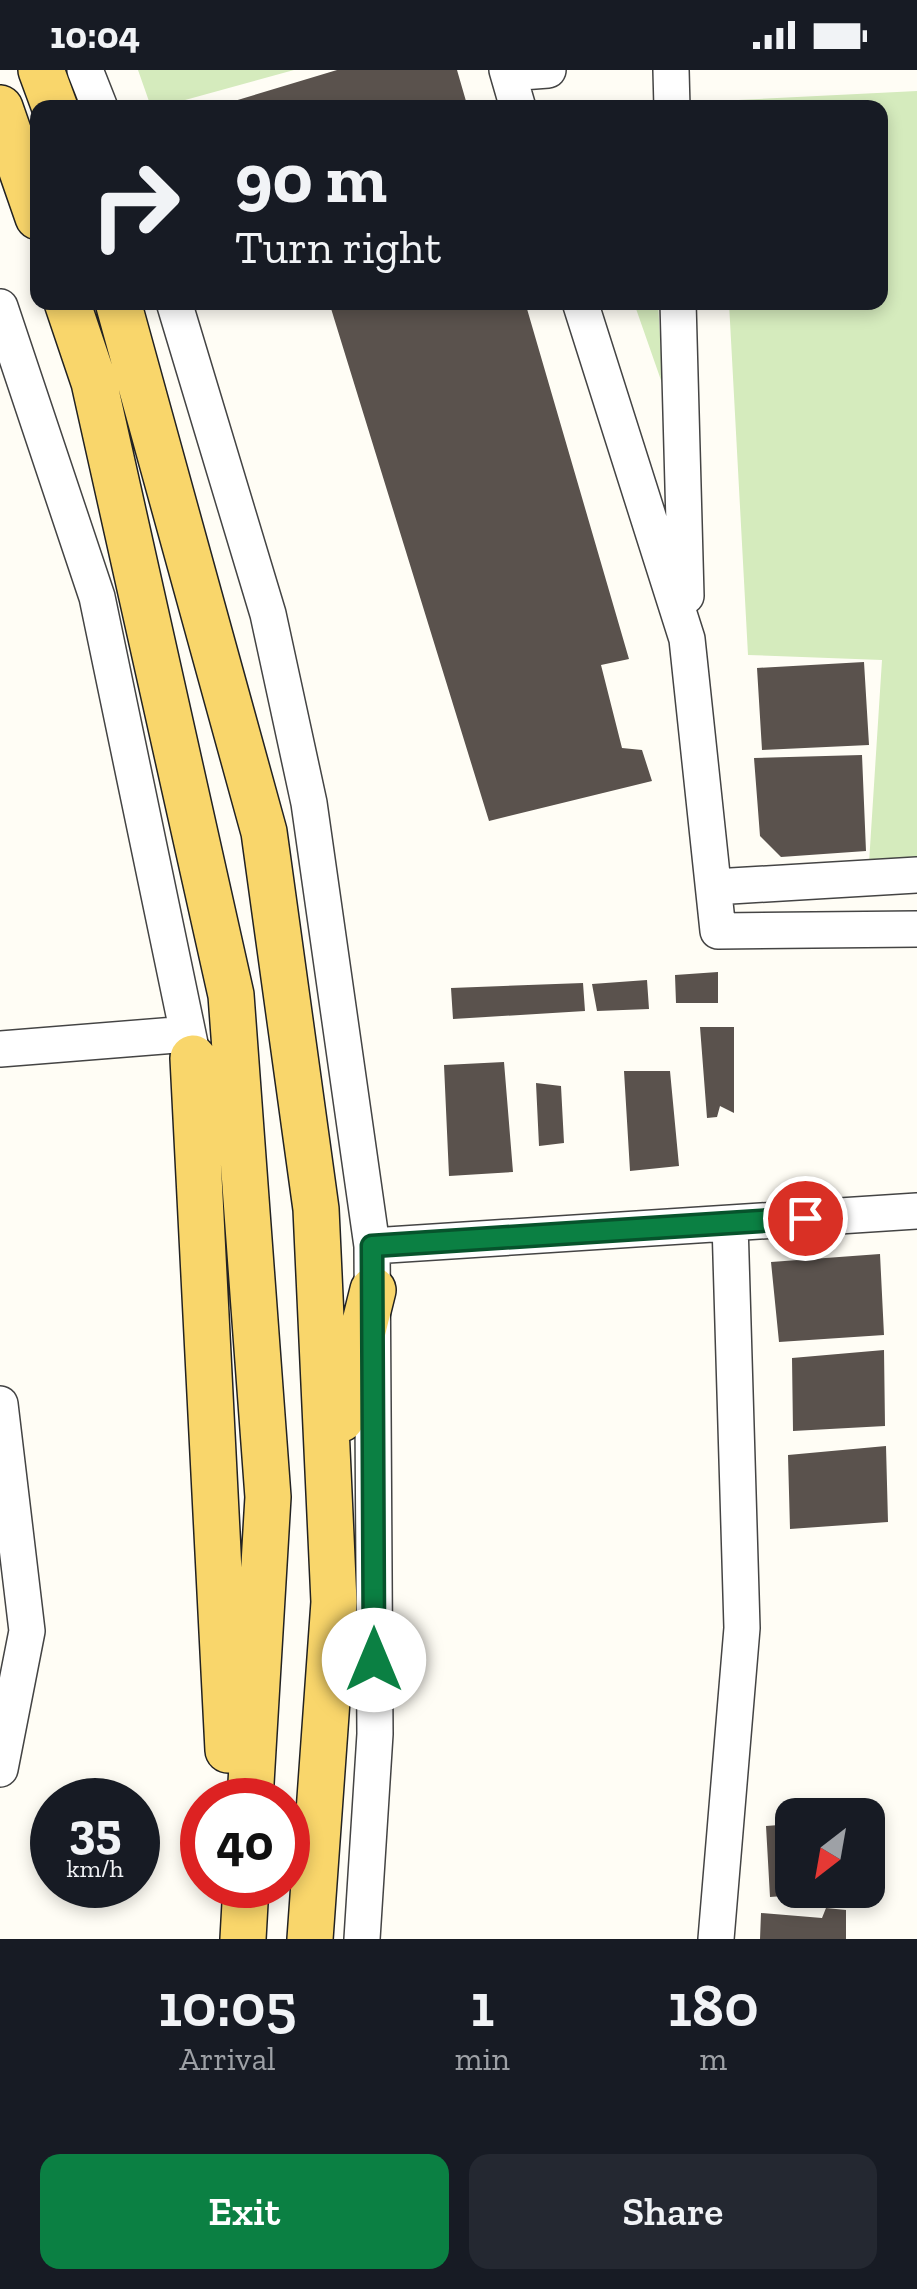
<!DOCTYPE html>
<html lang="en">
<head>
<meta charset="utf-8">
<style>
	body { margin:0; font-family:"Zilla Slab",serif; background:#242831; color:#f1f3f6; height:100vh; display:flex; flex-direction:column; font-size:38px; white-space:nowrap }
	* { box-sizing:border-box; margin:0 }
	p { font-size:32px; color:#9ea1a6 }
	.icon { flex:none; width:55px; height:55px; fill:none; stroke:currentColor; stroke-width:2; stroke-linecap:round; stroke-linejoin:round }
	.map { position:relative; height:1869px; overflow:hidden }
	.sheet { display:flex; flex-direction:column; background:#171b24; flex:1 }
	.sheet>* { flex:none }
	.guide { position:absolute; left:30px; top:30px; width:858px; height:210px; border-radius:20px; box-shadow:0 5px 15px #0003; background:#171b24; color:#f1f3f6; overflow:hidden }
	.needle { width:65px; rotate:211deg }
	.buttons { position:absolute; left:775px; top:1728px; display:grid; gap:20px }
	.buttons a { display:grid; place-items:center; width:110px; height:110px; border-radius:20px; background:#171b24; box-shadow:0 5px 15px #0003; font-size:50px }
	.speed { position:absolute; left:30px; top:1708px; display:flex; gap:20px; font-size:50px; font-weight:700; text-align:center }
	.speed>* { display:grid; place-content:center; width:130px; height:130px; border-radius:50%; background:#171b24; box-shadow:0 5px 15px #0003; line-height:1 }
	.speed small { font-size:25px; font-weight:400 }
	.speed .limit { border:15px solid #d22; background:#fff; color:#111 }
	.pin { position:absolute; display:grid; place-items:center; width:85px; height:85px; color:#fff; margin:-42px; border:5px solid #fff; border-radius:50%; box-shadow:0 2px 10px #0007 }
	.me { position:absolute; width:110px; margin:-55px; rotate:0deg; stroke-linejoin:round; filter:drop-shadow(0 0 8px #0008) }
	.turn { display:flex; align-items:center; gap:35px; height:210px; padding:0 40px; font-size:45px }
	.turn .icon { width:130px; height:130px; stroke-width:2.5 }
	.turn b { display:block; font-size:70px; line-height:85px }
	.eta { display:flex; justify-content:space-evenly; align-items:center; height:170px; text-align:center }
	.eta b { font-size:60px; font-weight:600; line-height:70px }
	.cta { display:flex; gap:20px; margin-top:auto; padding:20px 40px }
	.cta a { flex:1; height:115px; border-radius:20px; background:#0b8043; color:#fff; font-size:40px; font-weight:600; line-height:115px; text-align:center }
	.cta a+a { background:#242831; color:#f1f3f6 }
	.status { display:flex; justify-content:space-between; align-items:center; height:70px; padding:0 50px; background:#171b24; direction:ltr }
	.status svg { height:28px; fill:currentColor }
	.map>svg:first-child { display:block }
	.green { fill:#d5ebbd }
	.building { fill:#5a524d }
	.lines { fill:none; stroke-linecap:round; stroke-linejoin:round }
	.minor-casing { stroke:#444; stroke-width:38 }
	.major-casing { stroke:#222; stroke-width:48 }
	.minor { stroke:#fff; stroke-width:35 }
	.major { stroke:#f9d66b; stroke-width:45 }
	.route-casing { stroke:#07532c; stroke-width:25 }
	.route { stroke:#0b8043; stroke-width:18 }
</style>
</head>
<body>
<div class="status"><b>10:04</b><svg viewBox="0 0 49 12"><path d="M0 12V9h3v3zM5 12V6h3v6zM10 12V3h3v9zM15 12V0h3v12zM26 1h20v11H26zM47 4h2v5h-2z"/></svg></div>
<div class="map">
<svg width="917" height="1869" viewBox="0 0 917 1869">
	<rect width="100%" height="100%" fill="#fffdf5"/>
	<path class="green" d="M138 0H294L156 38 151 37Z
		M917 21V788L869 793 882 590 748 585 729 233 880 232V38H718V31Z
		M634 233H658L663 316Z"/>
	<path class="building" d="M337 0H457L468 38H211Z
		M329 232H525L629 589 601 595 622 678 642 680 652 711 489 751Z
		M864 592 869 675 762 680 757 598Z
		M862 685 866 781 781 787 760 766 754 688Z
		M718 902V933H676L675 905Z
		M647 910 649 939 597 941 592 914Z
		M583 913 585 941 453 949 451 918Z
		M700 957H734V1043L720 1036 717 1047 707 1048Z
		M504 992 513 1102 449 1106 444 995Z
		M624 1001H670L679 1096 630 1101Z
		M536 1013 561 1016 564 1073 539 1076Z
		M880 1184 884 1265 779 1272 771 1192Z
		M884 1280 885 1356 793 1361 792 1288Z
		M886 1376 888 1452 790 1459 788 1385Z
		M880 1746 878 1819 868 1820V1747Z
		M792 1754V1820L823 1823 770 1827 766 1756Z
		M826 1838 846 1840V1869H760L761 1843 822 1848Z"/>
	<g class="lines">
		<defs>
			<path id="minor" d="M85 0 100 38
				M507 0 518 38
				M671 0 672 38
				M508 3 548 0
				M174 232 268 544 309 733 372 1176 375 1664 362 1869
				M580 232 687 569 718 861 917 859
				M678 232 686 526
				M0 237 97 527 193 988
				M714 817 917 805
				M0 979 188 964
				M372 1176 917 1141
				M0 1334 27 1561 0 1699
				M716 1869 742 1558 730 1153"/>
			<path id="major" d="M41 0 55 38
				M0 38 38 147
				M67 232 94 312 231 925 268 1427 250 1730
				M118 232 264 762 316 1139 334 1532 310 1869
				M193 988 228 1680
				M341 1349 373 1220
				M243 1869 246 1815"/>
		</defs>
		<use href="#minor" class="minor-casing"/>
		<use href="#major" class="major-casing"/>
		<use href="#minor" class="minor"/>
		<use href="#major" class="major"/>
	</g>
	<g class="lines">
		<defs>
			<path id="route" d="M374 1590 372 1176 805 1148"/>
		</defs>
		<use href="#route" class="route-casing"/>
		<use href="#route" class="route"/>
	</g>
</svg>
<div class="buttons">
<a><svg class="needle" viewBox="-14 -14 28 28"><path d="M0-13l5 13h-10z" fill="#e53935"/><path d="M0 13l5-13h-10z" fill="#9ea1a6"/></svg></a>
</div>
<div class="speed"><div>35<small>km/h</small></div><div class="limit">40</div></div>
<div class="pin" style="left:805px;top:1148px;background:#d93025"><svg class="icon" aria-label="arrive" viewBox="0 0 24 24"><path d="M6 21V4h12l-3 4 3 4H6"/></svg></div>
<svg class="me" style="left:374px;top:1590px" viewBox="-20 -20 40 40"><circle r="19" fill="#fff"/><path d="M0-13L10 11 0 6-10 11z" fill="#0b8043"/></svg>
<div class="guide">
<div class="turn"><svg class="icon" aria-label="right" viewBox="0 0 24 24"><path d="M7 20v-9h11M14 6l5 5-5 5"/></svg><div><b>90 m</b>Turn right</div></div>
</div>
</div>
<section class="sheet">
<div class="eta">
<div><b>10:05</b><p>Arrival</p></div>
<div><b>1</b><p>min</p></div>
<div><b>180</b><p>m</p></div>
</div>
<div class="cta"><a>Exit</a><a>Share</a></div>
</section>
</body>
</html>
